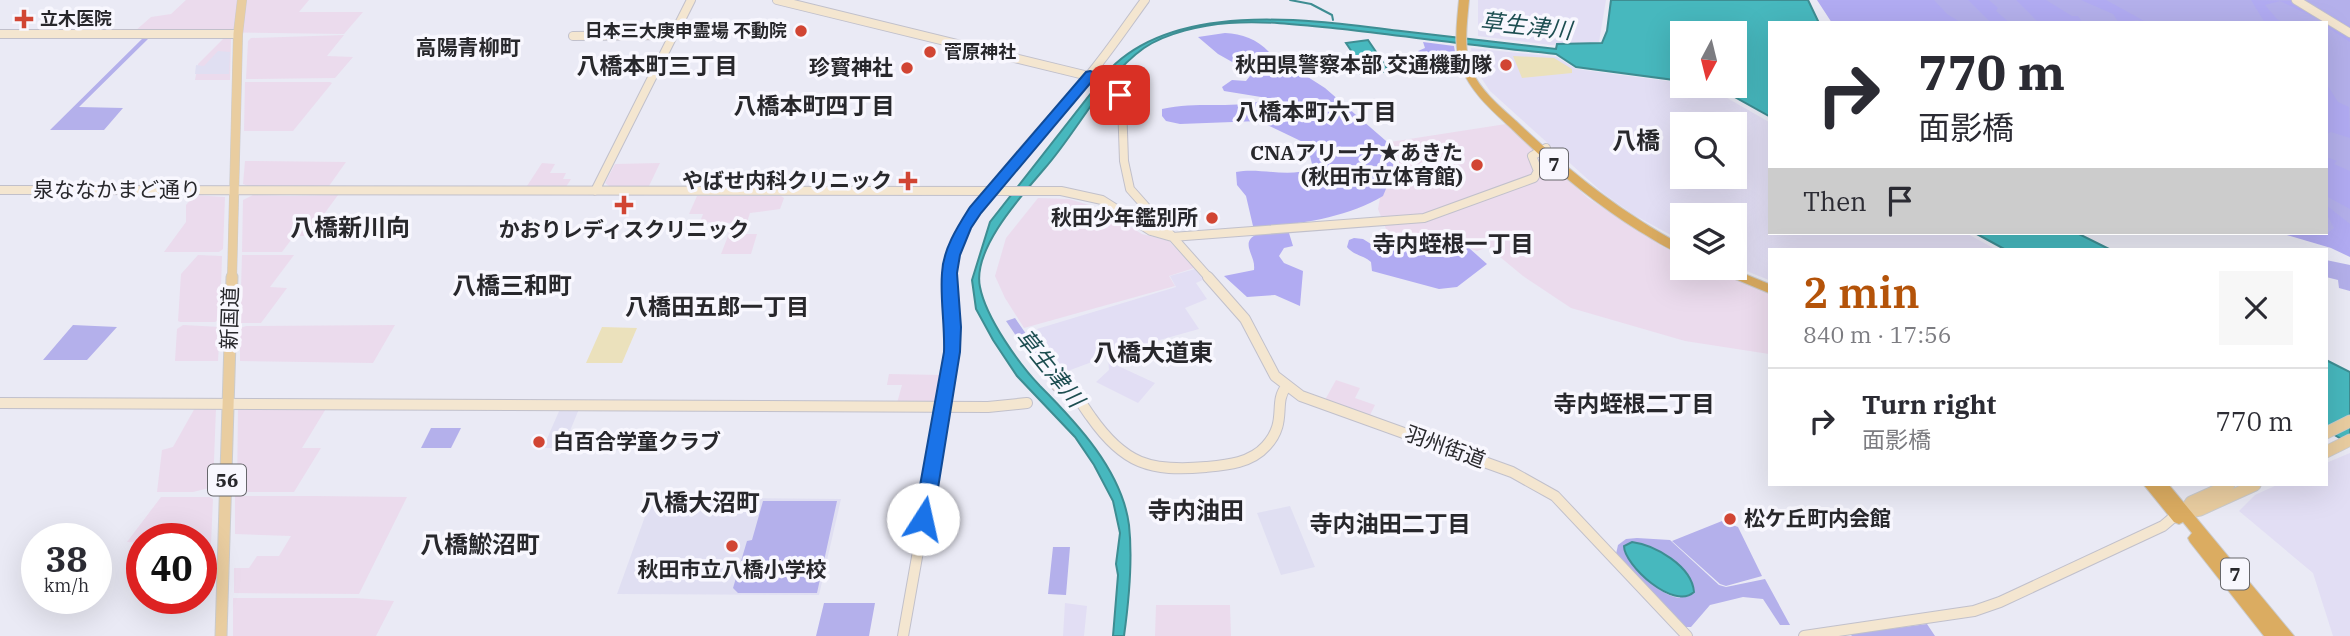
<!DOCTYPE html>
<html lang="en">
<head>
<meta charset="utf-8">
<style>
	body { margin:0; font-family:"IBM Plex Serif","Noto Sans JP",serif; background:#f7f7f7; color:#2b2b33; height:100vh; display:flex; flex-direction:column; font-size:26px; white-space:nowrap }
	* { box-sizing:border-box; margin:0 }
	p { font-size:23px; color:#7c7c81 }
	.icon { flex:none; width:38px; height:38px; fill:none; stroke:currentColor; stroke-width:2; stroke-linecap:round; stroke-linejoin:round }
	.map { position:relative; flex:1; overflow:hidden }
	.sheet { position:absolute; left:1768px; top:248px; width:560px; height:238px; display:flex; flex-direction:column; background:#fff; border-radius:0px; box-shadow:0 7px 28px #0002 }
	.sheet>* { flex:none }
	.banner { position:absolute; left:1768px; top:21px; width:560px; height:214px; border-radius:0px; box-shadow:0 7px 28px #0002; background:#fff; color:#2b2b33; overflow:hidden }
	.needle { width:46px; rotate:187deg }
	.controls { position:absolute; left:1670px; top:21px; display:grid; gap:14px }
	.controls a { display:grid; place-items:center; width:77px; height:77px; border-radius:0px; background:#fff; box-shadow:0 7px 28px #0002; font-size:35px }
	.speed { position:absolute; left:21px; top:523px; display:flex; gap:14px; font-size:35px; font-weight:700; text-align:center }
	.speed>* { display:grid; place-content:center; width:91px; height:91px; border-radius:50%; background:#fff; box-shadow:0 7px 28px #0002; line-height:1 }
	.speed small { font-size:18px; font-weight:400 }
	.speed .limit { border:10px solid #d22; background:#fff; color:#111 }
	.pin { position:absolute; display:grid; place-items:center; width:60px; height:60px; color:#fff; margin:-30px; border-radius:14px; box-shadow:0 4px 10px #0006 }
	.me { position:absolute; width:77px; margin:-38px; rotate:10deg; stroke-linejoin:round; filter:drop-shadow(0 0 5px #0008) }
	.turn { display:flex; align-items:center; gap:24px; height:147px; padding:0 35px; font-size:32px }
	.turn .icon { width:91px; height:91px; stroke-width:2.5 }
	.turn b { display:block; font-size:49px; line-height:60px }
	.then { display:flex; align-items:center; height:66px; padding:0 35px; background:#0003; gap:14px; font-size:26px }
	.round { display:grid; place-items:center; flex:none; width:74px; height:74px; border-radius:0px; background:#f7f7f7 }
	.summary { display:flex; align-items:center; justify-content:space-between; height:119px; padding:0 35px }
	h1 { font-size:42px; font-weight:600; line-height:52px; color:#b45309 }
	ul { padding:0; list-style:none }
	li { display:flex; align-items:center; gap:21px; height:105px; padding:0 35px; border-top:2px solid #e1e1e2 }
	li div { flex:1 }
	li b { display:block; font-size:26px }
	li em { font-style:normal }
	.map>svg:first-child { display:block }
	.commercial { fill:#ebdbed }
	.industrial { fill:#e2def4; fill-rule:evenodd }
	.built { fill:#e0dff2 }
	.green { fill:#b4b0eb; fill-rule:evenodd }
	.forest { fill:#b1abf2 }
	.sand { fill:#ebe1bc }
	.water { fill:#47b8be; stroke:#3e8d92; stroke-width:2 }
	.lines { fill:none; stroke-linecap:round; stroke-linejoin:round }
	.stream { stroke:#3e8d92; stroke-width:2 }
	.secondary-far1-casing { stroke:#c1c0cb; stroke-width:10 }
	.secondary-casing { stroke:#c1c0cb; stroke-width:12 }
	.primary-far1-casing { stroke:#cbcbcc; stroke-width:10 }
	.primary-casing { stroke:#cbcbcc; stroke-width:13 }
	.highway-casing { stroke:#cbcbcc; stroke-width:2 }
	.secondary-far1 { stroke:#f4e6d0; stroke-width:8 }
	.secondary { stroke:#f4e6d0; stroke-width:10 }
	.primary-far1 { stroke:#e9cda0; stroke-width:9 }
	.primary { stroke:#e9cda0; stroke-width:11 }
	.highway { fill:#dbac61; fill-rule:evenodd }
	.route { fill:#1a73e8; stroke:#114b97; stroke-width:2 }
	.poi-dot { fill:#d14533; stroke:#f8f7fe; stroke-width:2.5 }
	.labels { text-anchor:middle; stroke-width:7; stroke-linejoin:round; paint-order:stroke }
	.far-poi-label { font-size:18px; font-weight:bold; fill:#28282c; stroke:#f8f7fe; text-anchor:start }
	.shield { fill:#f8f7fe; stroke:#66666b; stroke-width:2 }
	.shield-label { font-size:19px; font-weight:bold; fill:#28282c }
	.far-quarter-label { font-size:21px; font-weight:bold; fill:#28282c; stroke:#f8f7fe }
	.poi-label { font-size:21px; font-weight:bold; fill:#28282c; stroke:#f8f7fe; text-anchor:end }
	.street-label { font-size:21px; fill:#28282c; stroke:#f8f7fe }
	.water-label { font-size:23px; font-style:italic; fill:#1d4e51; stroke:#f8f7fe }
	.neighbourhood-label { font-size:23px; font-weight:bold; fill:#28282c; stroke:#f8f7fe }
	.quarter-label { font-size:24px; font-weight:bold; fill:#28282c; stroke:#f8f7fe }
</style>
</head>
<body>
<div class="map">
<svg width="2350" height="636" viewBox="0 0 2350 636">
	<rect width="100%" height="100%" fill="#eaeaf5"/>
	<path class="commercial" d="M186 0H309L299 12H363L344 34 135 31 151 17 171 14Z
		M344 35 327 56 353 57 335 78 246 79 248 41 251 38Z
		M224 38H231L230 80H195L198 64Z
		M245 82H330L332 83 293 131H244Z
		M1506 124 1588 198 1662 246 1682 256V268H1708L1769 293V354L1685 341 1571 308 1523 276 1488 247 1477 251 1448 240 1435 245 1392 244 1378 209 1390 142Z
		M245 161 346 162 329 186H248L243 184Z
		M542 163 555 164 550 173H566L563 179H571L566 187 527 186Z
		M660 163 649 186H609L605 183 615 164Z
		M194 195 225 197 223 249 219 252H164L186 222V205Z
		M253 195 290 196 338 195 308 236H294L282 252H242L243 200Z
		M697 196H781L784 198 780 209 750 213 743 234H757L751 254H721L733 223 700 222 703 214H689Z
		M1038 198 1069 199 1099 208 1142 234 1169 241 1194 268 1169 276 1175 286 1024 328 1005 298 995 276 1006 238Z
		M198 255 222 256 220 319 215 322H180L178 321 181 274Z
		M242 255H294L270 287 287 288 261 323H240Z
		M183 325 220 327 218 361H175L177 329Z
		M395 325 373 363 240 361V328L246 326Z
		M889 374 941 375 936 403H897L902 385H887Z
		M1336 380 1360 388 1355 398 1375 405 1369 417 1325 400Z
		M196 406 216 408 213 487 193 492H157L162 450 173 447Z
		M238 407H327L302 448H321L294 492H237Z
		M235 496H316L407 497 359 594 234 593V568H249L257 556H279L291 536 235 534Z
		M161 497H210L213 499 209 588 202 593 201 539H142V543L127 542Z
		M233 598H356L394 601 376 636H233Z
		M1156 605H1230L1231 636H1155Z"/>
	<path class="industrial" d="M1478 0H1606L1599 42 1551 45 1478 36Z
		M1471 48 1557 57 1576 69 1682 83V86L1708 87 1769 122V233H1966L1997 250H1769V280L1734 266V215H1682V241L1634 215 1603 193 1490 91 1474 67ZM1682 124H1734V177H1682Z
		M1195 269 1205 279 1196 283 1207 299 1185 308 1199 329 1113 353 1116 365 1155 383 1138 403 1096 382 1109 370 1108 356 1065 372 1037 329 1176 287 1170 276Z
		M2350 453V636H2333L2313 573 2239 511 2255 495 2277 485H2326V463Z
		M1065 603 1087 606 1084 636H1063Z"/>
	<path class="built" d="M218 51 230 52 229 74H195L196 65 204 66Z
		M560 409H579L563 448H543Z
		M652 497 841 499 819 595 617 594Z
		M1290 506 1315 567 1281 575 1257 513Z"/>
	<path class="green" d="M1903 0H2350V245L2326 233V23H1947Z
		M144 37 149 38 79 107 123 108 104 130H50Z
		M2326 260 2350 265V291L2339 288 2338 280 2326 277Z
		M1015 318 1059 381 1055 383 1029 355 1006 321Z
		M73 325 117 327 87 360H43Z
		M431 428H461L451 448H421Z
		M763 501H837L817 593H738L733 588 747 541 752 540Z
		M1722 521 1738 527 1762 576 1726 586 1720 584 1672 541Z
		M1637 538 1670 540 1719 585 1726 587 1765 579 1790 625H1780L1763 599 1743 597 1710 605 1691 627H1685L1616 554 1618 545 1626 539ZM1641 543 1660 552 1680 598C1658 595 1642 573 1628 558Z
		M1053 547H1070L1066 595 1048 594Z
		M824 603H875L869 636H816Z
		M1927 624 1935 636H1852L1850 634Z"/>
	<path class="forest" d="M1817 0H1934L1947 14 1962 23H1832Z
		M1968 0H1989L1998 8 1996 11 2010 23H1991Z
		M2016 0H2046L2072 16H2078L2083 23H2039Z
		M2081 0H2106L2148 23 2137 20 2119 23 2113 14Z
		M2251 0 2307 1 2350 26V42L2326 26V23L2280 1 2265 5 2277 19 2284 23H2265Z
		M1225 33C1242 34 1257 39 1269 52L1325 88 1393 147V172L1383 196C1346 218 1295 226 1253 226L1246 196 1237 185 1236 172C1261 167 1289 179 1313 168L1307 144 1259 121 1180 124 1166 121 1162 116V109C1197 101 1229 109 1262 101L1261 97 1224 91 1222 87 1232 80 1246 81 1253 72 1233 66 1234 63 1218 54 1198 37Z
		M1423 42 1454 46 1457 65H1446L1444 62 1437 63 1438 68H1430L1418 51 1425 48Z
		M2326 83 2338 102 2349 107 2350 138 2331 132 2326 134Z
		M2329 158 2337 161 2334 164 2350 171V209L2326 196V160Z
		M2326 205 2350 224V257L2331 248 2280 233 2329 232 2334 228 2326 213Z
		M1284 230 1289 233 1293 246 1284 248 1279 256 1284 263 1303 271 1300 306 1275 295 1247 297 1224 276 1254 270C1255 261 1251 256 1249 248 1245 231 1273 231 1284 230Z
		M1354 238 1363 239 1379 249 1390 245 1436 246 1448 242 1469 248 1487 264 1457 287 1439 289 1372 271 1371 262C1363 255 1353 255 1347 247L1349 240Z"/>
	<path class="sand" d="M1513 56 1554 58 1572 69V73L1522 78Z
		M602 327 637 328 622 363H586Z"/>
	<path class="water" d="M1611 0H1808L1819 23H1769V116L1715 86H1734V33H1682V81L1576 67 1556 54C1487 47 1419 38 1351 30 1311 26 1269 20 1229 23 1202 25 1166 33 1144 48 1104 76 1077 132 1045 168 1022 195 972 249 980 287 986 318 1019 364 1040 386 1077 423 1122 471 1129 525 1133 561 1129 600 1124 636H1113L1118 575 1116 564 1120 533 1113 501 1094 465 1075 437 1017 376 993 340 976 309 972 280 990 222 1110 69C1178 0 1312 20 1401 31 1453 37 1504 43 1556 49L1557 44 1602 43 1607 31Z
		M1368 40 1389 71 1361 75 1348 53 1352 52 1346 43Z
		M1975 233H2077L2111 250H2006Z
		M2326 360 2350 372V444L2326 430Z
		M1632 542C1655 545 1692 566 1694 592 1674 611 1624 565 1624 546Z"/>
	<g class="lines">
		<path class="stream" d="M1290 0 1311 4 1332 15 1333 20"/>
		<defs>
			<path id="secondary-far1" d="M777 0 1109 81 1118 91 1122 103 1124 161 1130 189 1210 279
				M2296 0 2350 33
				M0 34H238
				M573 36 672 35
				M0 190 1061 191 1102 200 1151 231 1172 237 1424 218 1534 178 1538 171 1532 156 1546 148
				M595 191 691 0
				M949 279C945 225 1052 121 1087 78 1108 53 1126 26 1145 0"/>
			<path id="secondary" d="M1208 277 1245 319 1275 376 1301 396 1512 472 1555 496 1687 636
				M1057 386 1063 385C1077 393 1082 405 1091 417 1124 464 1150 472 1206 467 1227 465 1251 463 1266 446 1288 422 1273 403 1286 387
				M0 403 988 407 1027 403
				M903 636 951 365 953 327 949 277
				M1804 636 1974 611 2000 602 2163 526 2176 515"/>
			<path id="primary-far1" d="M232 279 238 34 242 0"/>
			<path id="primary" d="M2326 433 2350 421
				M2326 452 2350 440
				M2184 512 2191 502 2229 485
				M2178 514 2200 510 2255 485
				M221 636 232 277"/>
			<path id="highway" d="M1459 0H1469C1467 23 1463 47 1471 69 1480 90 1499 106 1516 121 1566 169 1620 212 1682 245V254C1667 249 1653 239 1639 231 1593 202 1552 168 1513 130 1494 112 1472 94 1462 69 1453 47 1457 23 1459 0Z
				M1714 268H1730L1769 284V293L1716 271Z
				M2144 485H2169L2294 636H2264L2190 542 2188 538 2192 533 2183 522 2179 524 2174 522Z"/>
		</defs>
		<use href="#secondary-far1" class="secondary-far1-casing"/>
		<use href="#secondary" class="secondary-casing"/>
		<use href="#primary-far1" class="primary-far1-casing"/>
		<use href="#primary" class="primary-casing"/>
		<use href="#highway" class="highway-casing"/>
		<use href="#secondary-far1" class="secondary-far1"/>
		<use href="#secondary" class="secondary"/>
		<use href="#primary-far1" class="primary-far1"/>
		<use href="#primary" class="primary"/>
		<use href="#highway" class="highway"/>
	</g>
	<path class="route" d="M1090 71C1105 75 1121 79 1127 95L1125 97H1116L1104 84 1093 80 981 213 971 228 960 255 957 273 961 327 960 352 933 519 930 525 923 527 917 525 914 519 944 352C945 325 940 299 942 273 943 249 958 226 970 207L1086 72Z"/>
	<g class="poi-dot">
		<path d="M20.5 8.5h7v7h7v7h-7v7h-7v-7h-7v-7h7z"/>
		<circle cx="801" cy="31" r="7"/>
		<circle cx="930" cy="52" r="7"/>
		<circle cx="1506" cy="65" r="7"/>
		<circle cx="907" cy="68" r="7"/>
		<circle cx="1477" cy="165" r="7"/>
		<path d="M904.5 170.5h7v7h7v7h-7v7h-7v-7h-7v-7h7z"/>
		<path d="M620.5 194.5h7v7h7v7h-7v7h-7v-7h-7v-7h7z"/>
		<circle cx="1212" cy="218" r="7"/>
		<circle cx="539" cy="442" r="7"/>
		<circle cx="1730" cy="519" r="7"/>
		<circle cx="732" cy="546" r="7"/>
	</g>
	<g class="labels">
		<g class="far-poi-label">
			<text x="40" y="25">立木医院</text>
			<text x="787" y="37" text-anchor="end">日本三大庚申霊場 不動院</text>
			<text x="944" y="58">菅原神社</text>
		</g>
		<g class="shield">
			<rect x="1540" y="148.5" width="28" height="31" rx="5"/>
			<rect x="208" y="464.5" width="38" height="31" rx="5"/>
			<rect x="2221" y="558.5" width="28" height="31" rx="5"/>
		</g>
		<g class="shield-label">
			<text x="1554" y="171">7</text>
			<text x="227" y="487">56</text>
			<text x="2235" y="581">7</text>
		</g>
		<g class="far-quarter-label">
			<text x="468" y="55">高陽青柳町</text>
		</g>
		<g class="poi-label">
			<text x="1492" y="72">秋田県警察本部 交通機動隊</text>
			<text x="893" y="75">珍寳神社</text>
			<text x="1463" y="160">CNAアリーナ★あきた<tspan x="1463" dy="24">(秋田市立体育館)</tspan></text>
			<text x="892" y="188">やばせ内科クリニック</text>
			<text x="1198" y="225">秋田少年鑑別所</text>
			<text x="624" y="237" text-anchor="middle">かおりレディスクリニック</text>
			<text x="553" y="449" text-anchor="start">白百合学童クラブ</text>
			<text x="1744" y="526" text-anchor="start">松ケ丘町内会館</text>
			<text x="732" y="577" text-anchor="middle">秋田市立八橋小学校</text>
		</g>
		<g class="street-label">
			<text x="117" y="197">泉ななかまど通り</text>
			<text transform="translate(230 318) rotate(-88)" y="7">新国道</text>
			<text transform="translate(1445 447) rotate(20)" y="7">羽州街道</text>
		</g>
		<g class="water-label">
			<text transform="translate(1526 26) rotate(6)" y="8">草生津川</text>
			<text transform="translate(1050 368) rotate(51)" y="8">草生津川</text>
		</g>
		<g class="neighbourhood-label">
			<text x="657" y="74">八橋本町三丁目</text>
			<text x="814" y="114">八橋本町四丁目</text>
			<text x="1316" y="120">八橋本町六丁目</text>
			<text x="1453" y="252">寺内蛭根一丁目</text>
			<text x="717" y="315">八橋田五郎一丁目</text>
			<text x="1634" y="412">寺内蛭根二丁目</text>
			<text x="1390" y="532">寺内油田二丁目</text>
		</g>
		<g class="quarter-label">
			<text x="1636" y="149">八橋</text>
			<text x="350" y="236">八橋新川向</text>
			<text x="512" y="294">八橋三和町</text>
			<text x="1153" y="361">八橋大道東</text>
			<text x="700" y="511">八橋大沼町</text>
			<text x="1196" y="519">寺内油田</text>
			<text x="480" y="553">八橋鯲沼町</text>
		</g>
	</g>
</svg>
<div class="controls">
<a><svg class="needle" viewBox="-14 -14 28 28"><path d="M0-13l5 13h-10z" fill="#e53935"/><path d="M0 13l5-13h-10z" fill="#7c7c81"/></svg></a>
<a><svg class="icon" aria-label="search" viewBox="0 0 24 24"><circle cx="10" cy="10" r="6"/><path d="M15 15l6 6"/></svg></a>
<a><svg class="icon" aria-label="layers" viewBox="0 0 24 24"><path d="M12 4l9 5-9 5-9-5zM3 14l9 5 9-5"/></svg></a>
</div>
<div class="speed"><div>38<small>km/h</small></div><div class="limit">40</div></div>
<div class="pin" style="left:1120px;top:95px;background:#d93025"><svg class="icon" aria-label="arrive" viewBox="0 0 24 24"><path d="M6 21V4h12l-3 4 3 4H6"/></svg></div>
<svg class="me" style="left:923px;top:519px" viewBox="-20 -20 40 40"><circle r="19" fill="#fff"/><path d="M0-13L10 11 0 6-10 11z" fill="#1a73e8"/></svg>
<div class="banner">
<div class="turn"><svg class="icon" aria-label="right" viewBox="0 0 24 24"><path d="M7 20v-9h11M14 6l5 5-5 5"/></svg><div><b>770 m</b>面影橋</div></div>
<div class="then">Then<svg class="icon" aria-label="arrive" viewBox="0 0 24 24"><path d="M6 21V4h12l-3 4 3 4H6"/></svg></div>
</div>
<section class="sheet">
<div class="summary"><div><h1>2 min</h1><p>840 m · 17:56</p></div><a class="round"><svg class="icon" aria-label="close" viewBox="0 0 24 24"><path d="M6 6l12 12M18 6L6 18"/></svg></a></div>
<ul>
<li><svg class="icon" aria-label="right" viewBox="0 0 24 24"><path d="M7 20v-9h11M14 6l5 5-5 5"/></svg><div><b>Turn right</b><p>面影橋</p></div><em>770 m</em></li>
</ul>
</section>
</div>
</body>
</html>
